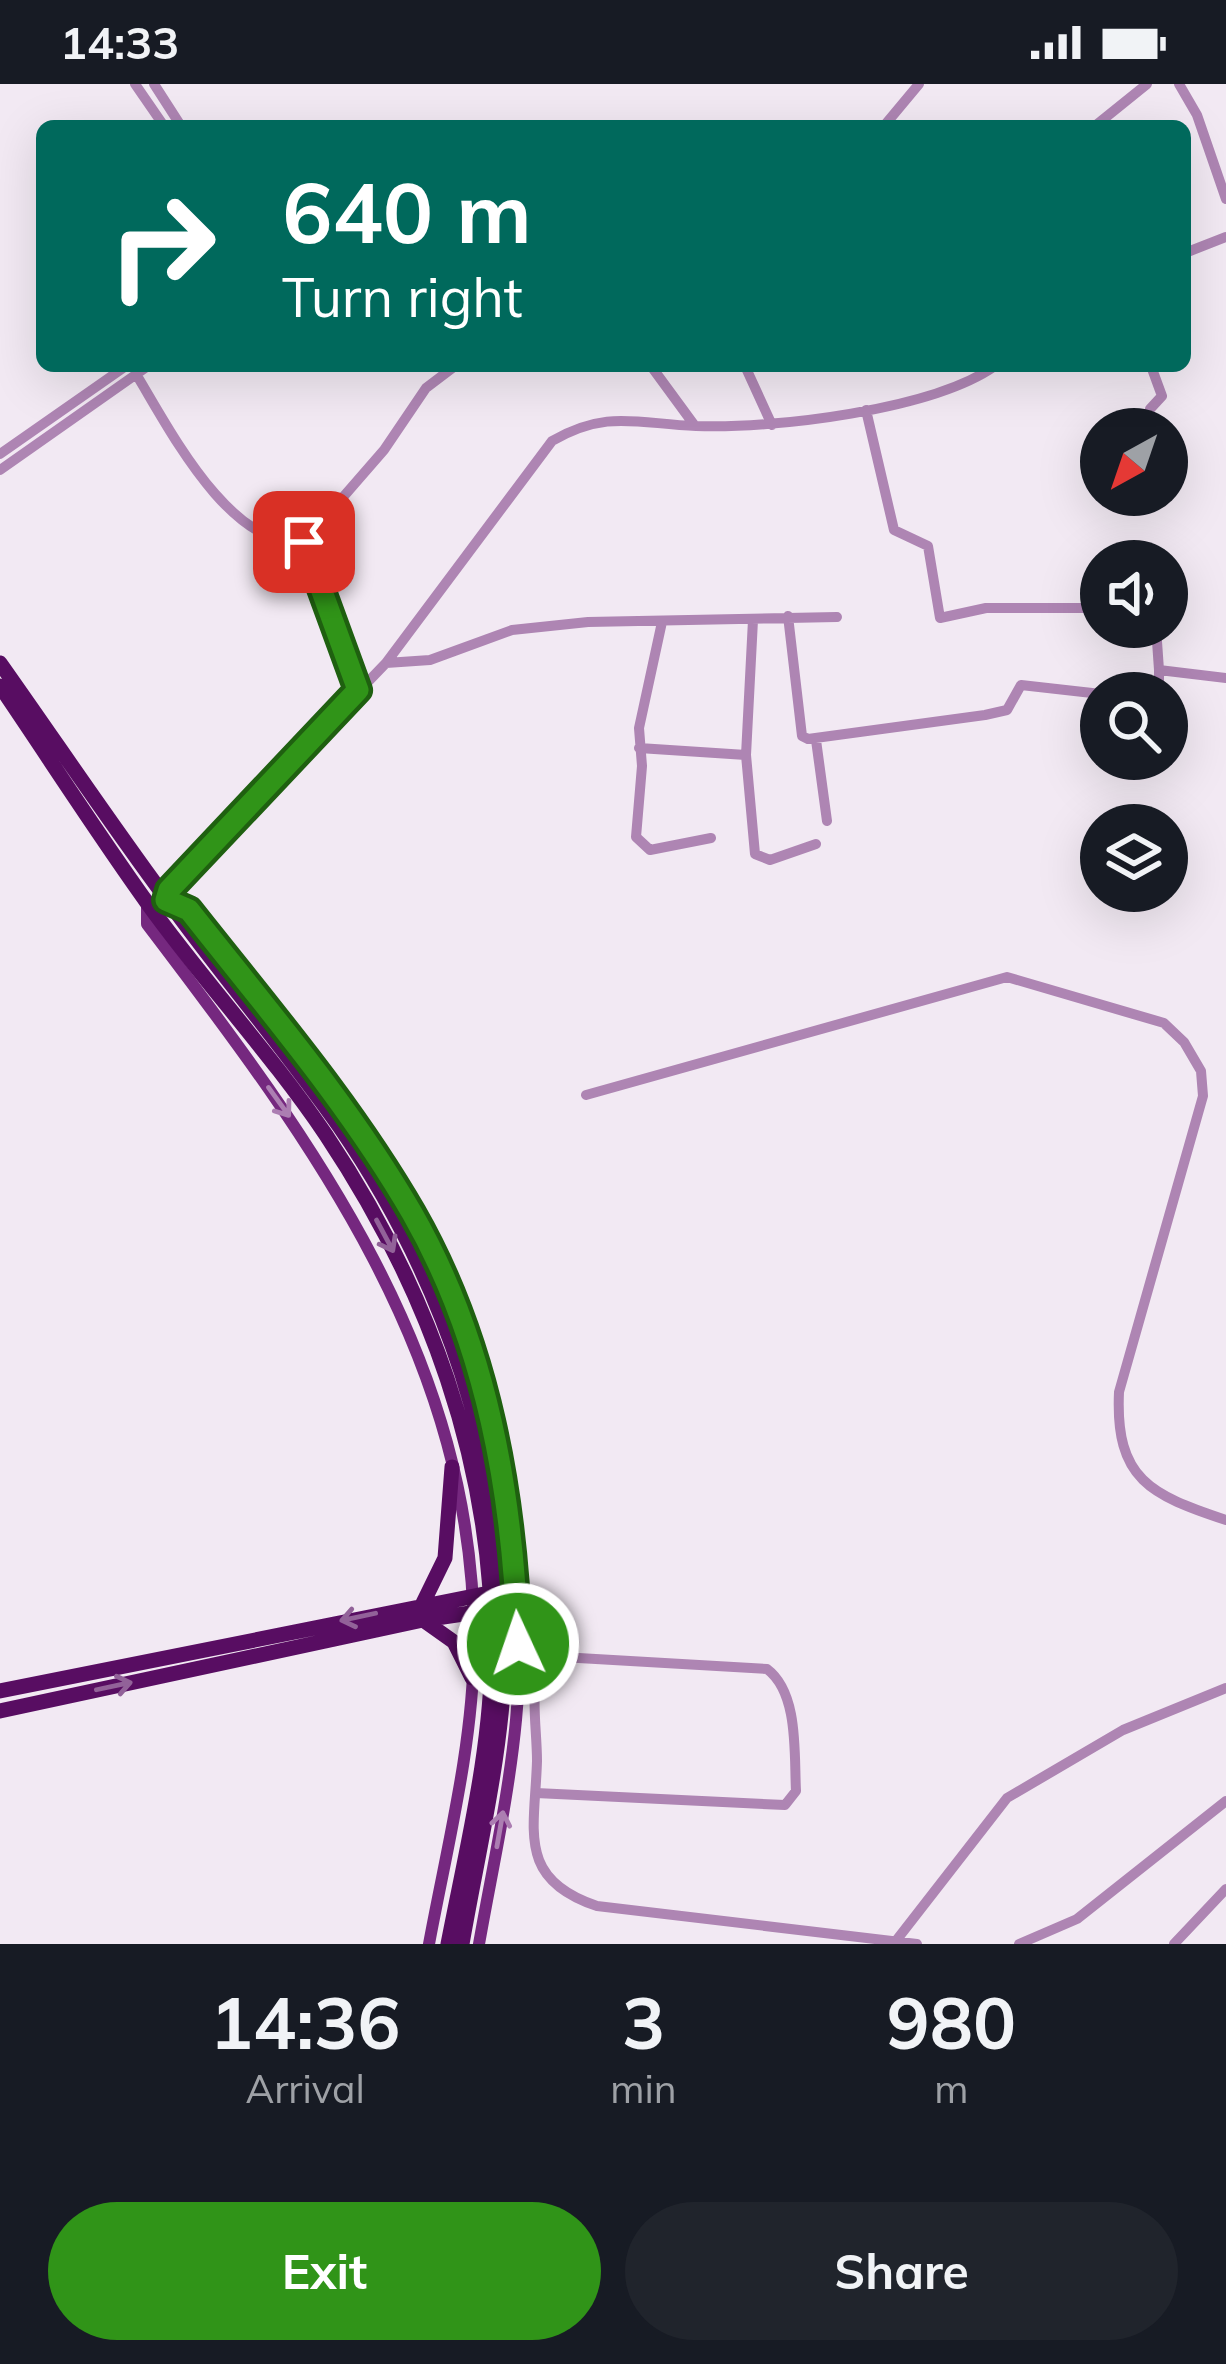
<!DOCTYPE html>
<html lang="en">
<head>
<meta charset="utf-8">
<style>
	body { margin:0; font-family:Mulish,sans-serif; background:#20242c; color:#f1f3f6; height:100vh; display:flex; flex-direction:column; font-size:45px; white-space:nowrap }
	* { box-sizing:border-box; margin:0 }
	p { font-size:39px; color:#9ea1a6 }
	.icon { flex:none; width:66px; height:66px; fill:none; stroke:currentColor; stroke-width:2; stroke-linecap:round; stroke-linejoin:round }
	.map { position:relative; height:1860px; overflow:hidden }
	.drawer { display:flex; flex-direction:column; background:#171b24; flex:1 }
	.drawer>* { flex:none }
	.banner { position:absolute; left:36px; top:36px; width:1155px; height:252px; border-radius:18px; box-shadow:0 12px 48px #0002; background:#00695c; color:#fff; overflow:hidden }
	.needle { width:78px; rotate:220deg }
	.tools { position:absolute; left:1080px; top:324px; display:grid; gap:24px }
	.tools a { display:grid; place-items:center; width:108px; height:108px; border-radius:50%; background:#171b24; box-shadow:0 12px 48px #0002; font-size:60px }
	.pin { position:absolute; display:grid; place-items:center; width:102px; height:102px; color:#fff; margin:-51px; border-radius:24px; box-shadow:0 6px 18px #0006 }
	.me { position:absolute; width:132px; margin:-66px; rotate:357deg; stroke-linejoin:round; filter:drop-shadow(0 0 9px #0008) }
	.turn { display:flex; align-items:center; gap:42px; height:252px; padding:0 48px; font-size:54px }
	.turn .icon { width:156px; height:156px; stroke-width:2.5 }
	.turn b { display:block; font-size:84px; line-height:102px }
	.eta { display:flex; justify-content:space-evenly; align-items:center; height:204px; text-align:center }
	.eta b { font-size:72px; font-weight:700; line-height:84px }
	.button { display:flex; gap:24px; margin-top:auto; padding:24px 48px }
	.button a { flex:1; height:138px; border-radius:72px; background:#309418; color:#fff; font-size:48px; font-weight:700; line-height:138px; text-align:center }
	.button a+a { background:#20242c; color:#f1f3f6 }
	.status { display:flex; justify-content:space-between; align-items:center; height:84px; padding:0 60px; background:#171b24; direction:ltr }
	.status svg { height:33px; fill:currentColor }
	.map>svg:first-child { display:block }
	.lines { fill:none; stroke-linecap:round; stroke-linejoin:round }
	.minor { stroke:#ae85b3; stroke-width:10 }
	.major { stroke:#75287f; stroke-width:12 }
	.highway { stroke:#580d62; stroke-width:15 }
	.oneway { stroke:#ac7eb2 }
	.oneway2 { stroke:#926299 }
	.route-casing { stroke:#1f6010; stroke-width:30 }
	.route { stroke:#309418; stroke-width:21 }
</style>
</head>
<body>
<div class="status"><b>14:33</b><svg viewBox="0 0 49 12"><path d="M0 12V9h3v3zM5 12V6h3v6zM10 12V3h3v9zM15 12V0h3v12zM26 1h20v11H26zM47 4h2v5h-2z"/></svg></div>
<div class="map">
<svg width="1226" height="1860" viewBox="0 0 1226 1860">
	<rect width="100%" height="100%" fill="#f2e9f3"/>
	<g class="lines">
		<path class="minor" d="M135 0 164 42
			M154 0 181 42
			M1179 0 1197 31 1226 115
			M884 42 919 0
			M1095 42 1147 0
			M1185 169 1226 153
			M651 282 695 342
			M745 282 772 341
			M136 290C169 344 230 466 304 458L384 366 426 304 455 282
			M1150 325 1162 312 1151 282
			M866 326 894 446 928 462 940 534 986 524H1101
			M0 370 126 282
			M0 386 148 282
			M304 458 357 606
			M788 532 802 652 808 655 985 631 1007 626 1021 601 1101 610
			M662 538 639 644 642 682 636 753 650 766 711 754
			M1156 543 1159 586
			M386 579 430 576 512 546 588 538 837 533
			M1159 609V586L1226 594
			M816 656 827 737
			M639 664 746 671 755 770 770 776 816 760
			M746 671 753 536
			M166 816 169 805 386 579 552 357C607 325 638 340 696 342 774 345 932 326 995 282
			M586 1011 1007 893 1164 939 1184 958 1201 987 1203 1012 1119 1308C1115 1396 1151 1411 1226 1436
			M517 1522 538 1521C554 1548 537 1576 535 1603 533 1627 537 1653 537 1677 535 1746 516 1795 597 1822L917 1860
			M536 1709 785 1721 796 1707C794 1670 799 1609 767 1585L544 1572
			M895 1858 1007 1714 1123 1646 1226 1604
			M1019 1860 1077 1835 1226 1717
			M1174 1860 1226 1805"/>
		<path class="major" d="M168 816 189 826C267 925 355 1022 414 1134 494 1285 532 1465 516 1636 509 1711 492 1786 479 1860
			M147 819V840C313 1058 476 1275 474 1563 473 1662 447 1763 429 1860"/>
		<path class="highway" d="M0 579C56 658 110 739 168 817 223 893 285 965 339 1042 444 1194 506 1377 505 1563 504 1663 479 1762 462 1860
			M0 602C49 674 97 749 148 820 205 899 272 971 326 1051 428 1204 492 1378 492 1563 492 1663 467 1762 448 1860
			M423 1519 445 1474 452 1383
			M423 1536 454 1558 472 1594
			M0 1607 515 1504
			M0 1627 423 1536 517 1522"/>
	</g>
	<defs><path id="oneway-shaft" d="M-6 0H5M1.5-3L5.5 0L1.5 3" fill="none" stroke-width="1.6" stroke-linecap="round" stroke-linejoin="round" transform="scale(3)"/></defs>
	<g class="oneway">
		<use href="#oneway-shaft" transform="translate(279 1018) rotate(54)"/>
		<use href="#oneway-shaft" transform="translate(500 1745) rotate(-80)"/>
	</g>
	<g class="oneway2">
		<use href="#oneway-shaft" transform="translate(385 1152) rotate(62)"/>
		<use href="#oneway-shaft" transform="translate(358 1533) rotate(168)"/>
		<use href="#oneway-shaft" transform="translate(114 1602) rotate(-12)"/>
	</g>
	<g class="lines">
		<defs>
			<path id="route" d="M304 458 358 606 169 806 166 816 189 826C267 925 349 1020 412 1129 487 1260 513 1411 518 1560"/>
		</defs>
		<use href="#route" class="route-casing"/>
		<use href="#route" class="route"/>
	</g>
</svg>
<div class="tools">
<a><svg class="needle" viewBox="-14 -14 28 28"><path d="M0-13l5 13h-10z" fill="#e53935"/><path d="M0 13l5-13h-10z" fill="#9ea1a6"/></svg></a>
<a><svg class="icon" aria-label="sound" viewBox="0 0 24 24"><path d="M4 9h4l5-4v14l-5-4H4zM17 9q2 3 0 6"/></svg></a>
<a><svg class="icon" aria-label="search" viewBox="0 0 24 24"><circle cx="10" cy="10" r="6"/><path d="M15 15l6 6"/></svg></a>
<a><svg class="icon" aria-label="layers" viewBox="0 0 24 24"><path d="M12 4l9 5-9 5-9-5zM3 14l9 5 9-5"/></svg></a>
</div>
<div class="pin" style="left:304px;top:458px;background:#d93025"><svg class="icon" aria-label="arrive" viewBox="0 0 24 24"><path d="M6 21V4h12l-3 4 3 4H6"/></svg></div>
<svg class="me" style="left:518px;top:1560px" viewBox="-20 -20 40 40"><circle r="17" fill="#309418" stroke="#fff" stroke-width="3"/><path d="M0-11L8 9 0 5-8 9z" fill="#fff"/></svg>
<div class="banner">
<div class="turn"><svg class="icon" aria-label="right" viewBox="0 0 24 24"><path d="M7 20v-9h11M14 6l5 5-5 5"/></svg><div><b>640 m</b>Turn right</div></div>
</div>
</div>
<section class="drawer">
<div class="eta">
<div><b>14:36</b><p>Arrival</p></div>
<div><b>3</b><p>min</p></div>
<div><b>980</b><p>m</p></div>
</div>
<div class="button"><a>Exit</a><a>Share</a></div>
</section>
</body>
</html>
